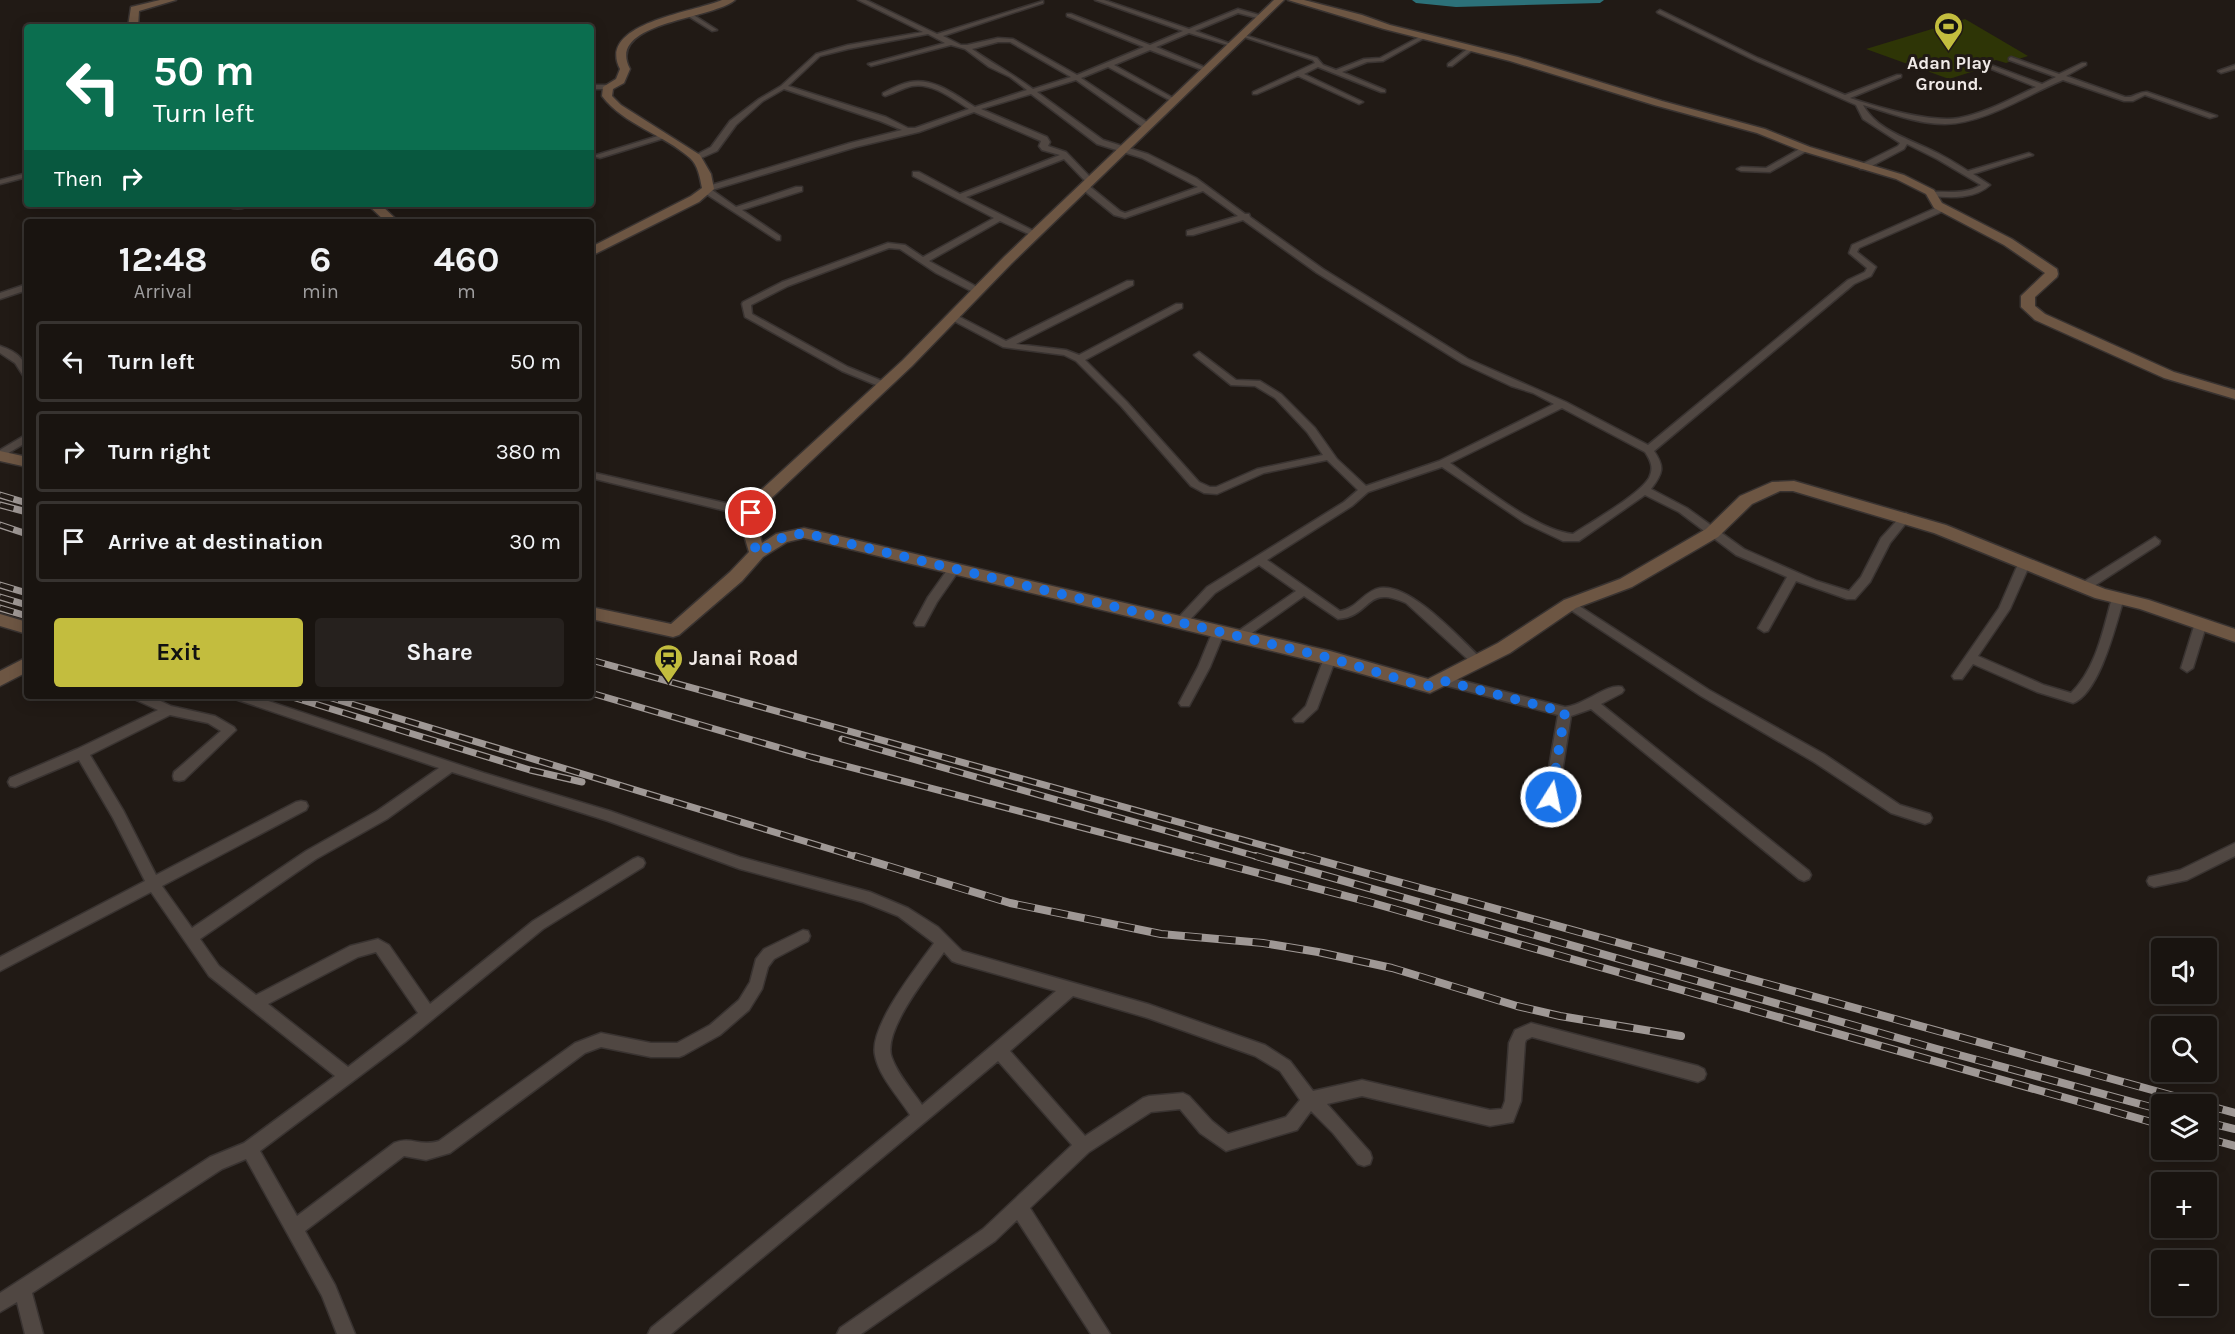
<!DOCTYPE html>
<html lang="en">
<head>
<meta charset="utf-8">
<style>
	body { margin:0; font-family:Karla,sans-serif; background:#26211e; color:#f1f3f6; height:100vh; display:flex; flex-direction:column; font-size:22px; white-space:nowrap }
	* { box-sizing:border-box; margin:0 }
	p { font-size:20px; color:#9f9e9f }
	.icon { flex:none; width:33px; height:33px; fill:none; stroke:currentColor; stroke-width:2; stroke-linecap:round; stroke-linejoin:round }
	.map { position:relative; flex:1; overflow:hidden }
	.sheet { position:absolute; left:24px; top:219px; width:570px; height:480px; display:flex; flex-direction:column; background:#191410; border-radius:6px; box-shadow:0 3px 15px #0003,0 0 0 2px #373330 }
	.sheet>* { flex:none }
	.guide { position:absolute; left:24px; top:24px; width:570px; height:183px; border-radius:6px; box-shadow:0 3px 15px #0003,0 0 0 2px #373330; background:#0b6e4f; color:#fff; overflow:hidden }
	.buttons { position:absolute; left:2151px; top:938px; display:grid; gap:12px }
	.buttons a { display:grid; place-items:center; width:66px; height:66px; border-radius:6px; background:#191410; box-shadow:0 3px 15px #0003,0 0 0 2px #373330; font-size:30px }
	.pin { position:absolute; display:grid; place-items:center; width:51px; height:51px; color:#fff; margin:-26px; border:3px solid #fff; border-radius:50%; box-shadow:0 2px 6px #0007 }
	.me { position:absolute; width:66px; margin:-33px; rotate:10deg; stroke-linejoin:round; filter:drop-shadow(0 0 4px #0008) }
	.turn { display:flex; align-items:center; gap:21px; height:126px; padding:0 30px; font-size:27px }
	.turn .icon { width:78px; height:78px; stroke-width:2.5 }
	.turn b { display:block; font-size:42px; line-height:51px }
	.then { display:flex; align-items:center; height:57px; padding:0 30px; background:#0003; gap:12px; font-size:22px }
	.eta { display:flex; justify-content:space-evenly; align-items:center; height:102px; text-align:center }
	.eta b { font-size:36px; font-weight:700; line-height:42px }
	.button { display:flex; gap:12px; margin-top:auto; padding:12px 30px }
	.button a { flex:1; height:69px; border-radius:6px; background:#c3bd3e; color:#111; font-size:24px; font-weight:700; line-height:69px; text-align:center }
	.button a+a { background:#26211e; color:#f1f3f6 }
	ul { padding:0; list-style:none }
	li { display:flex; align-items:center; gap:18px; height:81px; margin:0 12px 9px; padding:0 18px; border:3px solid #373330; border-radius:6px }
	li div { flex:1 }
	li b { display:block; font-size:22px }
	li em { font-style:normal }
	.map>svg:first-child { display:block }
	.green { fill:#2e3506 }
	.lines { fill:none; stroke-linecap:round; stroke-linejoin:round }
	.canal { fill:#2c7179; fill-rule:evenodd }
	.street-casing { stroke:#393331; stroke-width:3 }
	.secondary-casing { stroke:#393331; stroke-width:3 }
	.street { fill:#504742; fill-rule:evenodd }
	.secondary { fill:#6d5643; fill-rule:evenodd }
	.rail-far1-casing { stroke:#9f9895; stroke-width:7 }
	.rail-casing { stroke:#9f9895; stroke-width:8 }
	.rail-far1 { stroke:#211a15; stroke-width:4.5; stroke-dasharray:14; stroke-linecap:butt }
	.rail { stroke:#211a15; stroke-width:6; stroke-dasharray:17; stroke-linecap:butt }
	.route { stroke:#1a73e8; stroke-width:10; stroke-dasharray:0 18 }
	.labels { text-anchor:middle; stroke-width:6; stroke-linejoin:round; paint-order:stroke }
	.far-poi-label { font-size:18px; font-weight:bold; fill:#f0eae7; stroke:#211a15 }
	.poi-label { font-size:21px; font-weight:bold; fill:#f0eae7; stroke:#211a15; text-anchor:start }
</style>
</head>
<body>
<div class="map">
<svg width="2235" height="1334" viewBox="0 0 2235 1334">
	<rect width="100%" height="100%" fill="#211a15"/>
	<path class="green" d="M1965 19 2028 56 2006 63 1996 60 1985 63 1990 66 1949 79 1866 49Z"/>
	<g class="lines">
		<path class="canal" d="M1412 0H1604L1600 3 1456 7 1416 3Z"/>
		<defs>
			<path id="street" d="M858 0H866L937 34 1043 1V3L943 36 961 45H967L998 38 1013 39 1077 75 1144 47 1067 16V14H1071L1150 45 1183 31 1095 0H1104L1189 29 1238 9 1263 16V18L1261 19 1238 13 1195 31 1234 45V47L1189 33 1156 47 1209 69V71H1205L1150 50 1114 65 1177 100V102H1173L1108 67 1081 78 1150 124V128H1144L1076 80 1037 92 1103 140 1148 154 1196 178 1245 214H1249L1250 217 1323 269 1468 359 1566 402 1648 445 1848 280 1865 272 1867 268 1849 253 1852 245 1940 206H1946V210L1859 248 1857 252 1876 267 1871 276 1854 284 1654 451C1665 467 1663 473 1651 489L1687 508 1744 549 1817 581 1849 591 1861 577 1881 538 1902 515 1906 513 1911 517 1890 543 1870 582 1855 599H1847L1796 581 1768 631 1764 632 1758 628 1787 577 1736 555 1679 512 1645 495 1579 541H1563L1525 523 1442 467 1368 492 1352 506 1267 560 1340 611C1356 609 1364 591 1380 588 1411 583 1460 639 1482 659L1484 662 1482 665H1474L1406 603C1364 584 1373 616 1338 619L1304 596 1242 640H1234L1232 637 1234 634 1296 591 1259 565 1215 593 1184 626H1176L1174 623 1176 620 1207 587 1344 502 1358 490 1327 460 1264 473 1217 494 1204 493 1191 486 1121 406 1076 361 1064 355 1003 347 950 319V315H956L1006 341 1127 281H1133V285L1016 344 1066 350 1079 355 1176 304H1182V308L1085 360 1127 402 1199 482 1210 487H1216L1257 469 1323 455 1307 432 1275 398 1255 386 1231 385 1196 357 1194 355 1199 352 1236 380 1260 381 1281 394 1315 428 1337 459 1366 486 1439 461 1554 404 1533 393 1511 386 1462 363 1317 273 1243 220 1193 235H1187V231L1238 216 1203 191 1125 218 1114 215 1082 189V185H1088L1120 211 1125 213 1198 187 1142 158 1097 144 1031 94 981 109 1047 137 1050 142 1048 146 1066 152 1094 181 1087 183 1064 159 966 197 1040 234 1033 236 1000 221 929 261 981 289V293H975L936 273 900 249 889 248 788 286 751 305 752 314 848 367 887 383V387H881L842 371 745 317 742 304 743 302 782 282 888 243 905 245 923 257 994 218 913 176V172H919L960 194 1060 155 1042 150 1039 146 1041 141 974 112 919 132 856 147 712 190 736 207 796 187H802V191L742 210 780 236V240H777L703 192 702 190 705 187 850 143 902 130 880 121 784 89 763 101 736 125 717 151 699 159 692 157 711 147 730 121 759 99 781 86 816 54 848 45 923 32ZM928 34 945 43 868 64 871 66 951 45 965 49 989 67 1010 77 1027 90 975 107C956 95 933 77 910 82 900 84 891 89 883 93V95L885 96C894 93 903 88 912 86 932 82 953 99 969 109L915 128H908L886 117 788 86 820 56 848 49ZM998 42H1010L1071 77 1033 89C1013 74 992 63 972 49ZM1562 408 1645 452C1651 461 1654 468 1649 478 1639 495 1591 522 1573 534 1537 531 1481 485 1450 463Z
				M1660 10 1758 58 1845 95 1897 75H1901V77L1850 98C1877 107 1931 123 1959 118 1986 113 2012 98 2036 87L1984 66V64H1988L2042 84 2056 77 2009 60V58L2011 57 2059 74 2082 63H2086V65L2066 76 2125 97C2134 98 2139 91 2147 92L2217 116 2210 118 2145 95 2133 101H2124L2063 80C2026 95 1986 123 1945 124 1917 124 1890 113 1863 105 1878 133 1917 141 1943 156 1951 160 1960 166 1968 171L2029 153 2033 155 1973 174 1990 185C1975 199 1951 198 1932 196H1929V192C1947 191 1964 195 1981 185L1937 159 1907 144 1904 149 1866 169H1860V165L1898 146 1900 143 1863 119 1856 105 1754 60 1658 13 1657 12Z
				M690 13 692 14 717 30 712 31 688 16 687 15Z
				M1241 34 1317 58 1323 65 1336 70 1364 59 1380 58 1423 35 1428 36 1383 61 1367 62 1342 72 1385 90V92H1381L1318 67 1304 74 1361 101 1363 102 1359 104 1298 76 1257 94H1253V92L1315 63 1313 60 1241 36Z
				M1470 47 1475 48 1452 66H1448V64Z
				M2235 65V69L2221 73 2218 71Z
				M591 85H608L611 87 608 89H591Z
				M661 135 668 137 600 158 593 156Z
				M1803 147 1810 149 1770 172 1741 171 1737 169 1741 167 1766 168Z
				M27 173V177L0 184V180Z
				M388 216 392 218 391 220 373 222Z
				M27 284V290L0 299V293Z
				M0 346C17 352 27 359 27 378L24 377 15 363 0 353Z
				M27 434V442L0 458V450Z
				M591 472 751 509 756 513 751 517 591 478Z
				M2155 537 2160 541 2159 544 2088 590H2080L2078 587 2080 584Z
				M2024 560 2030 564 2010 609 1978 656 2044 685 2071 693C2096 669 2103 630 2112 598L2118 594 2124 598C2116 624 2100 693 2073 703L2037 692 1973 664 1962 679H1954L1952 676 1999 608 2018 564Z
				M954 565 960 569 937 602 924 626H916L914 623 928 597 950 566Z
				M1570 600 1709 690 1824 754 1900 805 1930 814 1932 818 1930 822 1925 824 1891 813 1814 762 1701 696 1566 607 1564 604 1566 601Z
				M2201 619 2207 623 2193 668 2187 672 2181 668 2195 623Z
				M1218 629 1224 633 1210 667 1189 706H1181L1179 703 1198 667 1212 633Z
				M1330 654 1336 658 1317 709 1303 722H1295L1293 719 1306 706 1324 658Z
				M1444 676 1565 707C1583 706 1607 683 1622 687L1624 690 1622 693 1601 704 1809 871 1811 875 1809 879 1804 881 1799 879 1591 709 1571 716 1558 797 1556 801 1551 802 1546 801 1544 797 1558 715 1440 684 1438 681 1440 678Z
				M132 696H150L171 706 215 716 234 727 236 730 184 780 179 781 174 780 173 776 174 772 221 731 208 723 170 715 90 755 123 810 156 875 296 802 301 801 306 802 308 806 306 810 162 886 192 928 306 851 377 811 439 768 235 699 233 696H253L484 773 610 811 740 857 870 892 908 908 938 927 962 951 1148 1004 1265 1045 1290 1061 1313 1091 1362 1080 1490 1110 1502 1109 1505 1101 1509 1043 1515 1030 1531 1023 1698 1066 1704 1069 1706 1074 1704 1079 1698 1082 1532 1037 1526 1040 1525 1043 1521 1101 1513 1122 1490 1126 1362 1096 1327 1104 1370 1152 1372 1158 1370 1164 1364 1166 1358 1164 1333 1133 1311 1111 1297 1130 1226 1151 1200 1133 1180 1109 1151 1112 1089 1152 1030 1208 1110 1334H1091L1017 1220 995 1241 861 1334H837L840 1328 983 1229 1072 1145 998 1061 671 1334H648L651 1328 910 1115C899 1097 879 1077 875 1055 869 1026 917 967 934 943L898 916 863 902 740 869 608 821 452 772 387 819 316 859 200 939 219 966 256 995 350 946 378 939 389 945 430 1004 533 921 633 859 638 857 643 859 645 863 643 867 543 929 405 1042 260 1151 297 1216 394 1143C412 1136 419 1147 439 1141L575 1043 601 1033 651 1043H677L710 1025 739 1000 750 982 756 959 764 949 803 930 808 931 810 936 808 941 774 959 768 967 762 989 749 1010 720 1035 684 1055 679 1057H651L601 1047 585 1053 450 1153 426 1160 404 1156 305 1231 335 1285 355 1334H337L322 1296 246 1159 222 1169 32 1293 43 1334H25L17 1302 0 1312V1293L210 1157 244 1143 335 1076 209 976 151 892 0 971V957L145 881 113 818 79 760 15 787 10 786 8 782 10 778 77 749 158 710 134 699ZM376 952 418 1013 348 1067 268 1004 358 957ZM944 952 952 961 957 963 1056 991 922 1105C912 1090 898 1075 892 1058 881 1032 929 974 944 952ZM1073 996 1148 1018 1255 1056 1280 1071 1300 1100 1286 1117 1228 1134 1212 1121 1189 1096 1183 1093 1149 1096 1143 1098 1085 1136 1010 1051Z
				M2235 843V856L2187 880 2154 887 2149 885 2147 881 2149 877 2180 870Z"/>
			<path id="secondary" d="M160 0H176L139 11 138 27H128L131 7Z
				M722 0H735C711 20 605 22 630 69L624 83 613 89 612 96 621 105 700 155 711 174 714 189 699 202 591 256V247L691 196 702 188C700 178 698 165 690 158 663 134 624 125 602 96L603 87 616 79 620 69C596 23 695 12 722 0Z
				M1274 0H1284L1012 263 912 366 761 508 756 522 762 543 776 534 804 528 1330 651 1428 679 1498 643 1564 600 1620 579 1706 529 1740 496 1772 482 1794 481 1946 525 2105 589 2149 600 2235 629V642L2140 609 2095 598 1934 533 1793 491H1780L1752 504 1718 537 1632 587 1576 608 1510 653 1430 693 1330 665 804 538 787 542 763 557 742 581 679 635 673 637 591 619V607L671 624 730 572 749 552 740 522 748 502 903 360 1004 257Z
				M1288 0H1304L1362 15 1390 25 1518 57 1662 101 1765 129 1810 147 1904 175 1934 190 1942 203 2012 239 2057 269 2058 274 2057 277 2035 297V306L2045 314 2174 372 2235 390V399L2164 378 2035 320 2021 307V296L2045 273 2004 245 1934 208 1926 194 1896 179 1802 151 1757 133 1654 105 1510 61 1384 29Z
				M225 204H250C245 210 230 210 225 204Z
				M367 204H380L399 222H386Z
				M0 451 27 457V467L0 461Z
				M0 614 27 622V634L0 626Z
				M27 657V672L0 686V671Z"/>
		</defs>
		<use href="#street" class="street-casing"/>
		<use href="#secondary" class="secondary-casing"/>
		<use href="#street" class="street"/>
		<use href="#secondary" class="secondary"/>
		<defs>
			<path id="rail-far1" d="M0 495 27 503
				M0 505 27 512
				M0 525 27 534
				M0 585 27 593
				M0 597 27 605
				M0 608 27 616
				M591 660 1309 858
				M591 693 811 757 1199 858
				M289 696 530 770 582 782
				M325 696 860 858
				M842 739 1262 858"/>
			<path id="rail" d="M855 856 1010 903 1161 934 1263 943 1318 952 1392 968 1517 1006 1560 1016 1681 1036
				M1193 856 1369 902 2162 1125
				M1256 856 1937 1049 2162 1110
				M1304 856 2203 1104
				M2206 1105 2235 1113
				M2206 1122 2235 1129
				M2206 1138 2235 1146"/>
		</defs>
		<use href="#rail-far1" class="rail-far1-casing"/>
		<use href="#rail" class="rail-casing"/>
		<use href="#rail-far1" class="rail-far1"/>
		<use href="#rail" class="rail"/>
	</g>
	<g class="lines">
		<path class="route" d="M751 513 748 522 757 554 782 538 804 533 1330 658 1419 685 1430 686 1444 681 1565 712 1551 797"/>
	</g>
	<defs>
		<symbol id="stadium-pin" viewBox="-11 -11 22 30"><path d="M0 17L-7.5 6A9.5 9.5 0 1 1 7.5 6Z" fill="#c3bd3e" stroke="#211a15"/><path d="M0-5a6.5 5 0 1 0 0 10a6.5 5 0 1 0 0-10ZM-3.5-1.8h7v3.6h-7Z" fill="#111"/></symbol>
		<symbol id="station-pin" viewBox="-11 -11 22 30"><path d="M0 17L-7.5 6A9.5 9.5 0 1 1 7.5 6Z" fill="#c3bd3e" stroke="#211a15"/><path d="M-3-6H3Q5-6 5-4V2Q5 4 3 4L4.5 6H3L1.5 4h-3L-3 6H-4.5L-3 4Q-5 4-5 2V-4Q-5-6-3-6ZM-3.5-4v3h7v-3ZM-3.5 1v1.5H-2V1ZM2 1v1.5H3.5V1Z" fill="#111"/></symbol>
	</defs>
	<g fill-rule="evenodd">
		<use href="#stadium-pin" x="1932" y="10" width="33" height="45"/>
		<use href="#station-pin" x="652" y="642" width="33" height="45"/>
	</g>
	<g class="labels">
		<g class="far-poi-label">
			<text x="1949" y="69">Adan Play<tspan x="1949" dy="21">Ground.</tspan></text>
		</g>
		<g class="poi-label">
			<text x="689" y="665">Janai Road</text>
		</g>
	</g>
</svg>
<div class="buttons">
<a><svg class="icon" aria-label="sound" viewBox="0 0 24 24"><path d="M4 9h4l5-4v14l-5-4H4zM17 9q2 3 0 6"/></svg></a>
<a><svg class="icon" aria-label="search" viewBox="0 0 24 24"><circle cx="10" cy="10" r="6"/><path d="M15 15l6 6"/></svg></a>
<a><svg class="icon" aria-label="layers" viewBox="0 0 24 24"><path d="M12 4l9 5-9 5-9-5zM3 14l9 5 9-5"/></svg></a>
<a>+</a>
<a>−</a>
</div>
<div class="pin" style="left:751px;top:513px;background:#d93025"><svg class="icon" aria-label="arrive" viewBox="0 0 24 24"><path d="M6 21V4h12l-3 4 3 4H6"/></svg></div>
<svg class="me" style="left:1551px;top:797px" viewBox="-20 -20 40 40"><circle r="17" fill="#1a73e8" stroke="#fff" stroke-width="3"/><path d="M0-11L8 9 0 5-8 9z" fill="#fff"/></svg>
<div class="guide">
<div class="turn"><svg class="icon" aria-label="left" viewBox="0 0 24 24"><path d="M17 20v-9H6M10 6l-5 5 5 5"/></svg><div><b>50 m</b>Turn left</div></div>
<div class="then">Then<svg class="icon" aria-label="right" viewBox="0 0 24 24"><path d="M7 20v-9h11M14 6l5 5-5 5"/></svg></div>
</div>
<section class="sheet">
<div class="eta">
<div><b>12:48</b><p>Arrival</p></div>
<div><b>6</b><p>min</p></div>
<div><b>460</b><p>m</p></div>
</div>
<ul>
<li><svg class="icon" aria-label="left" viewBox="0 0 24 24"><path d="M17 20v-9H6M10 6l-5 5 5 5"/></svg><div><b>Turn left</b></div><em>50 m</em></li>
<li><svg class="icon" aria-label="right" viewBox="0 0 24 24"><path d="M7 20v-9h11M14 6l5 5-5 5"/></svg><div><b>Turn right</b></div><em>380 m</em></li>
<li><svg class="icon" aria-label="arrive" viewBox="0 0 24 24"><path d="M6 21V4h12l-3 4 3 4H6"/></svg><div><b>Arrive at destination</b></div><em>30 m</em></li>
</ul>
<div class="button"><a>Exit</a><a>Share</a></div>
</section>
</div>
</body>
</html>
